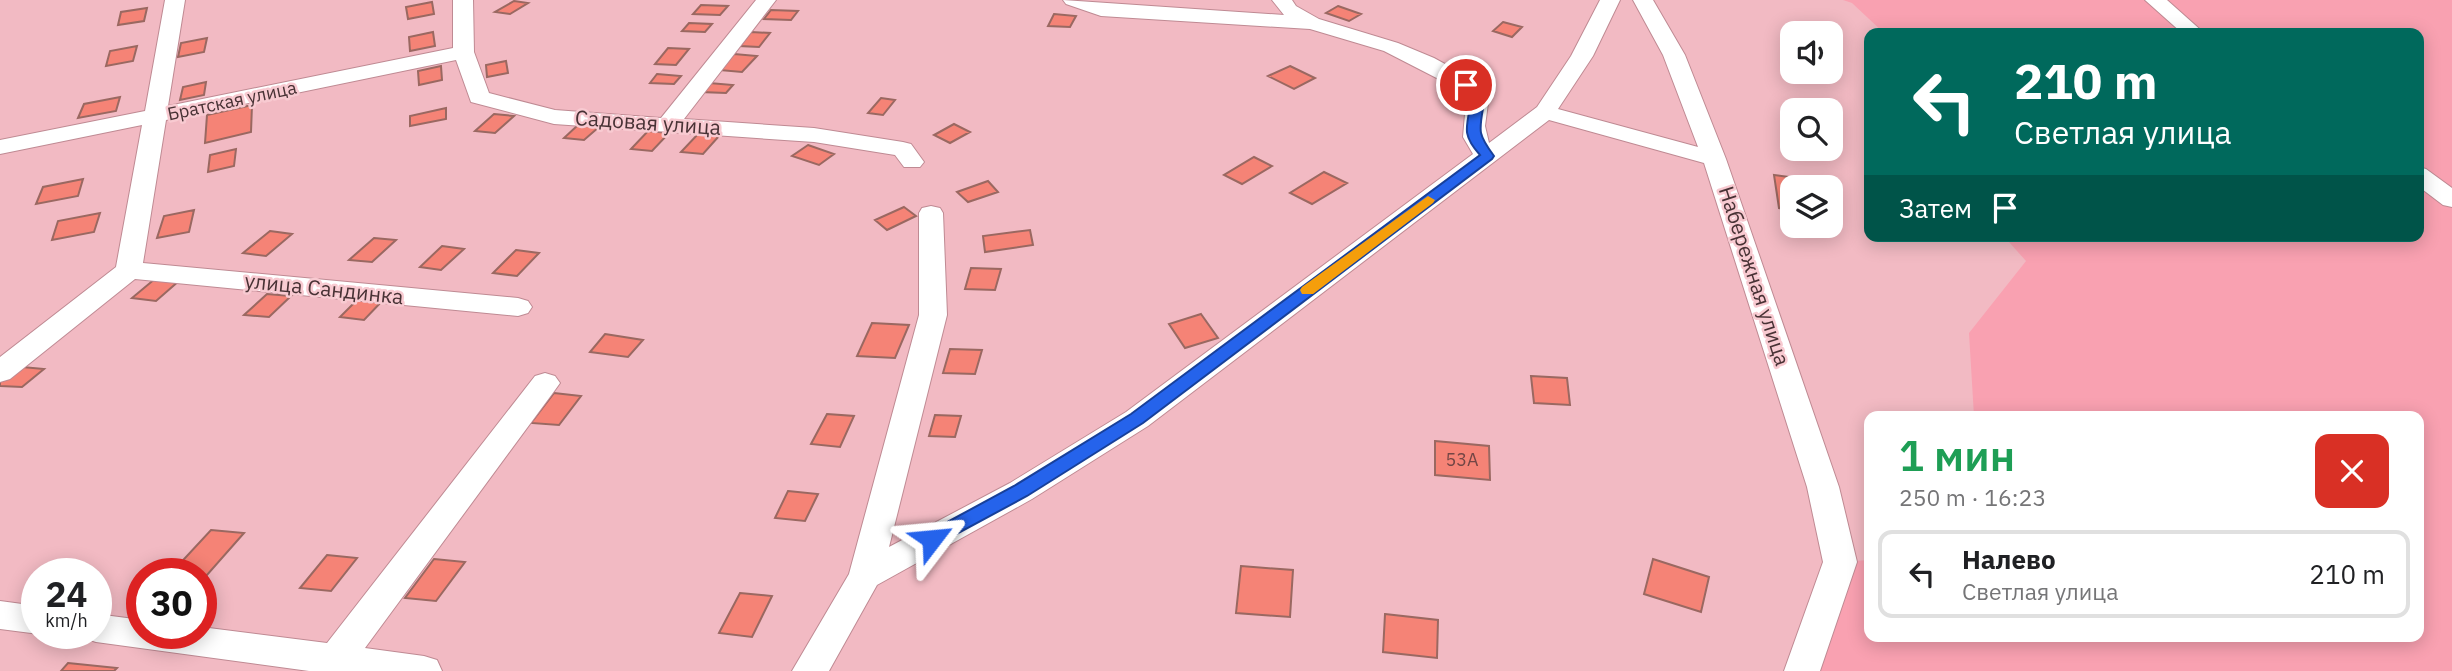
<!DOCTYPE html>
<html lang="ru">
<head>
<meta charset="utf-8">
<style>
	body { margin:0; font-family:"IBM Plex Sans",sans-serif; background:#f6f6f6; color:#202124; height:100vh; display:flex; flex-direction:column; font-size:26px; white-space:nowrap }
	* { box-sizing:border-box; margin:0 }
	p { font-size:23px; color:#757577 }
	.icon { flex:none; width:38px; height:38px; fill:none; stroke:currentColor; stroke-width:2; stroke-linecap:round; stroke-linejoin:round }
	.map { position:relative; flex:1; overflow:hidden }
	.drawer { position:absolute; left:1864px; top:411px; width:560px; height:231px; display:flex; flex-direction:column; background:#fff; border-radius:14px; box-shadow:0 4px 18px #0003 }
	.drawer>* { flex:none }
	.banner { position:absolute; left:1864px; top:28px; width:560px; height:214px; border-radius:14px; box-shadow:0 4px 18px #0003; background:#00695c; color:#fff; overflow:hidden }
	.controls { position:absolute; left:1780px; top:21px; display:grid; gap:14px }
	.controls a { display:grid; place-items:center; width:63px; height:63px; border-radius:14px; background:#fff; box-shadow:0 4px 18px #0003; font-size:35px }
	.speed { position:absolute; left:21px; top:558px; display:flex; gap:14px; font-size:35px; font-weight:700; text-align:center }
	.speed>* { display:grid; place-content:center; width:91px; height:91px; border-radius:50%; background:#fff; box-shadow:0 4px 18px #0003; line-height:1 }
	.speed small { font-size:18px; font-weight:400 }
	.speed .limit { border:10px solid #d22; background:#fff; color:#111 }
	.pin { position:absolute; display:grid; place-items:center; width:60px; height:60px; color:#fff; margin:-30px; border:4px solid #fff; border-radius:50%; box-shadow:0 2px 7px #0007 }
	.me { position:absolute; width:77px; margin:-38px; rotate:61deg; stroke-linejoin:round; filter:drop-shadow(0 0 5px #0008) }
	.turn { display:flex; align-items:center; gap:24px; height:147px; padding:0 35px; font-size:32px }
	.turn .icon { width:91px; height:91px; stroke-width:2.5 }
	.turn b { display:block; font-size:49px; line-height:60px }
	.then { display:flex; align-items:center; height:66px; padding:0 35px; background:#0003; gap:14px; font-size:26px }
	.round { display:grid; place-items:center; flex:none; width:74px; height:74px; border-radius:14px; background:#f6f6f6 }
	.overview { display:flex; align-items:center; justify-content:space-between; height:119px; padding:0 35px }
	h1 { font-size:42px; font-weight:600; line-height:52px; color:#1e9e55 }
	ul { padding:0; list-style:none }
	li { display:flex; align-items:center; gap:21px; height:88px; margin:0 14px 10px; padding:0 21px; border:4px solid #e0e0e0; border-radius:14px }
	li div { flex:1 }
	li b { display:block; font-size:26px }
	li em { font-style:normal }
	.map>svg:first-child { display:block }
	.green { fill:#f9a1b1 }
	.building { fill:#f58376; stroke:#9a6861; stroke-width:2 }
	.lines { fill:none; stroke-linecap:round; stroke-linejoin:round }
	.minor-casing { stroke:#bf8a93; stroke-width:2 }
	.minor { fill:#fff; fill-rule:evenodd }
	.route { fill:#2563eb; stroke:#184099; stroke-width:2 }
	.slow { fill:#f59e0b }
	.labels { text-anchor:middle; stroke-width:5; stroke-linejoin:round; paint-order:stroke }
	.far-street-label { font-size:18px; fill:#483235; stroke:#f8cad1 }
	.number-label { font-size:18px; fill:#734645 }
	.street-label { font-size:21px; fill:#483235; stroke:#f8cad1 }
</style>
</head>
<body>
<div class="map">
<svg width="2452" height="671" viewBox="0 0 2452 671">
	<rect width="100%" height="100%" fill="#f2bac3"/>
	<path class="green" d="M1843 0H2452V671H1802L1840 562 1869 560V637H2418V416H1974L1969 333 2026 261 2009 242 1994 236H2418V33H1884L1852 3Z"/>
	<path class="building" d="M514 1 528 3 510 14 495 12Z
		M432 2 434 14 408 19 406 7Z
		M701 5 728 6 720 15 693 14Z
		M1338 6 1361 14 1349 21 1326 13Z
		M147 8 144 21 118 25 121 12Z
		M771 10 798 11 791 20 764 19Z
		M1054 14 1076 16 1070 27 1048 26Z
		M1503 22 1522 27 1512 37 1493 31Z
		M689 23 712 24 705 32 682 31Z
		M433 32 435 46 410 51 409 37Z
		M751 32 770 33 759 47 740 46Z
		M207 38 204 52 178 57 181 43Z
		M137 46 133 61 106 66 110 51Z
		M668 48 689 49 676 65 655 64Z
		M734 54 757 56 742 72 719 70Z
		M506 61 508 73 487 77 486 65Z
		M441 66 442 80 419 85 418 71Z
		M1290 66 1315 78 1294 89 1268 76Z
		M657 74 681 76 674 84 650 83Z
		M206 82 204 95 180 100 183 87Z
		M709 83 733 85 726 93 701 92Z
		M120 97 116 111 78 118 84 104Z
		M881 98 895 100 883 115 868 113Z
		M252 105 251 132 205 143 207 115Z
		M446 108V119L410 126V116Z
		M494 114 514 116 495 133 475 131Z
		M579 124 599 127 584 140 564 138Z
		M954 124 970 132 950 143 934 135Z
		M648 131 669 133 652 151 631 149Z
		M698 134 719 136 703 154 681 152Z
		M808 145 834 154 819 165 792 156Z
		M236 149 234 166 208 172 210 155Z
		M1254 157 1272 166 1242 184 1224 175Z
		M1324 172 1347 183 1312 204 1290 193Z
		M1774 175 1803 179 1805 187H1792V210L1779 208Z
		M83 179 78 196 36 204 43 187Z
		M988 181 998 192 968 202 957 192Z
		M904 207 916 216 887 230 875 220Z
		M194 210 189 232 157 238 164 216Z
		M100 213 94 232 52 240 58 221Z
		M1030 230 1033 245 985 252 983 236Z
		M270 231 292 234 266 256 243 253Z
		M374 238 396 240 372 262 349 260Z
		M442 246 464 249 441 270 420 267Z
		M516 250 539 253 517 276 493 273Z
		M971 268 1001 269 995 290 965 289Z
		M156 278 180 280 156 301 132 298Z
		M267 294 291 296 269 317 244 315Z
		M361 296 385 298 364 320 340 317Z
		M1201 314 1218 338 1185 348 1169 324Z
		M872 323 909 325 895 358 857 356Z
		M605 334 643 340 628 357 590 352Z
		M950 349 982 350 975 374 943 373Z
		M11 366 44 369 22 387 0 386V375Z
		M1531 376 1567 378 1570 405 1534 403Z
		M554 393 581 396 559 425 531 423Z
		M827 414 854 416 840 447 811 444Z
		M935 415 961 416 955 437 929 436Z
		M1435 441 1489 446 1490 480 1435 475Z
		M788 491 818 494 805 521 775 518Z
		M211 530 244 533 207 575 173 571Z
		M327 555 357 558 331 591 300 588Z
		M434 559 465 562 436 601 405 598Z
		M1653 559 1709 577 1701 612 1644 594Z
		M1241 566 1293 570 1290 617 1236 613Z
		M740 593 772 596 752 637 719 633Z
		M1385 614 1438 620 1437 658 1383 652Z
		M68 663 117 668 114 671H61Z"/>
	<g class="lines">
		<defs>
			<path id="minor" d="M165 0H185L168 106 453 48V0H473L474 52 489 93 555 110 661 118 756 0H776L684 119 814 128 903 142 911 144 924 162 920 167H904L895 155 814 142 554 124 471 102 456 60 166 120 143 263 518 298 528 301 532 307 528 313 518 316 135 279 10 379 0 382V357L116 267 142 125 0 154V140L145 111Z
				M1063 0 1284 15 1272 0H1292L1296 6 1319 19 1398 43 1434 58 1474 80 1488 103 1485 126 1489 143 1537 107 1571 56 1600 0H1620L1593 56 1558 109 1698 147 1663 55 1633 0H1653L1685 55 1726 159 1839 487 1857 562 1820 671H1784L1823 562 1807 487 1704 163 1549 120 1148 426 1032 499 877 585 829 671H792L849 574 919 315V213L922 208 931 206 940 208 943 213 947 315 889 547 1010 483 1126 412 1473 154 1463 137 1466 103 1458 89 1384 51 1310 29 1101 16 1066 4Z
				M2145 0H2167L2204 33H2182Z
				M2418 167 2426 169 2452 188V207L2443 205 2418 186Z
				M545 373 555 376 560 383 555 390 365 648 424 656 437 660 442 671H309L96 642 84 638 81 634H96V614L142 620V634H201V627L327 643 535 376Z
				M0 601 37 606 39 634 0 629Z"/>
		</defs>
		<use href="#minor" class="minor-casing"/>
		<use href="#minor" class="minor"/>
	</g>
	<path class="route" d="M1466 82 1471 83 1484 103C1479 131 1477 133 1494 156L1492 159 1143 423 1027 496 938 544H925L922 539 925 534 1014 486 1131 414 1480 155C1462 135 1466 128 1471 103L1460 85Z"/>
	<path class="slow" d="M1428 196 1435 200 1433 203 1313 294H1302L1300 290 1302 287Z"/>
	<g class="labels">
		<g class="far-street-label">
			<text transform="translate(232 101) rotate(-12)" y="6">Братская улица</text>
		</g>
		<g class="number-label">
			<text x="1462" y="466">53А</text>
		</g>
		<g class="street-label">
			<text transform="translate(648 123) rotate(4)" y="7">Садовая улица</text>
			<text transform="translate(1754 276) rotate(72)" y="7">Набережная улица</text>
			<text transform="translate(324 289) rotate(6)" y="7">улица Сандинка</text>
		</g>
	</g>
</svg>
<div class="controls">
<a><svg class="icon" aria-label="sound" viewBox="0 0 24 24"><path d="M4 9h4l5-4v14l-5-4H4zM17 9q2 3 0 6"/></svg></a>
<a><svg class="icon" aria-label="search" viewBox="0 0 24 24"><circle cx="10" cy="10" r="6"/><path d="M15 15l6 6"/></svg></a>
<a><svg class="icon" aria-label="layers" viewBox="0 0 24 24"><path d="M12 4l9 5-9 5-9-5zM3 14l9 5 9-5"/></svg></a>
</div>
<div class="speed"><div>24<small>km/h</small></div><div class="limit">30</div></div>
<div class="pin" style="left:1466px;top:85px;background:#d93025"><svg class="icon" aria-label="arrive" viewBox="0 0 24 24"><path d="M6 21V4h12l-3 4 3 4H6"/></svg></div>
<svg class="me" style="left:932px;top:539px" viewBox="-20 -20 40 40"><path d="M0-17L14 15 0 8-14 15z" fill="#2563eb" stroke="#fff" stroke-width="4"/></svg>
<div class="banner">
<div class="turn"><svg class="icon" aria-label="left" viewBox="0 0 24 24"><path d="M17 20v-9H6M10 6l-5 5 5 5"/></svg><div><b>210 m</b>Светлая улица</div></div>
<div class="then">Затем<svg class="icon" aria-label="arrive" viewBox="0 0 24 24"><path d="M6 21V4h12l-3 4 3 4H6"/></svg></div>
</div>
<section class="drawer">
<div class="overview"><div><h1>1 мин</h1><p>250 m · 16:23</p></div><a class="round" style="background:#d93025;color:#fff"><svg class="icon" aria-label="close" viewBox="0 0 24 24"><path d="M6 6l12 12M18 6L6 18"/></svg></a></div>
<ul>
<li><svg class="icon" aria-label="left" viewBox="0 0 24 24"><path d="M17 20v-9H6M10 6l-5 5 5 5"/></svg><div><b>Налево</b><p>Светлая улица</p></div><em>210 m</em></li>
</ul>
</section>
</div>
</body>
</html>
